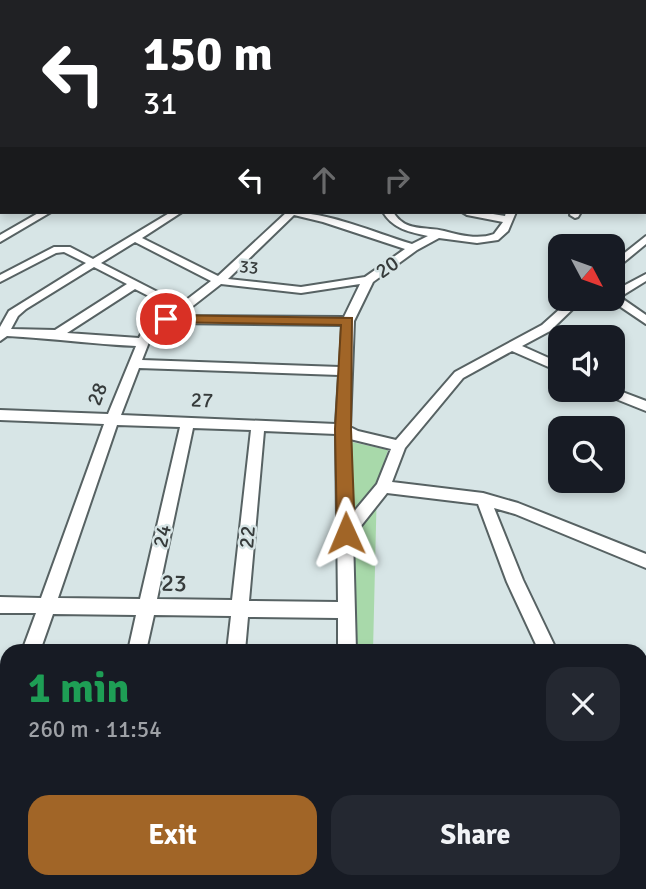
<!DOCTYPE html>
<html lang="en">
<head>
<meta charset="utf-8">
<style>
	body { margin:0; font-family:Signika,sans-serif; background:#242831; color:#f1f3f6; height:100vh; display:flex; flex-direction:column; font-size:26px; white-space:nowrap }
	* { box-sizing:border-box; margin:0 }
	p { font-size:23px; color:#9ea1a6 }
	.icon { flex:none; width:38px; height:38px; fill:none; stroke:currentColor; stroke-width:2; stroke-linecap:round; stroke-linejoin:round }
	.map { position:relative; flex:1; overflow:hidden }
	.side { position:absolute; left:0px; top:644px; width:648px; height:245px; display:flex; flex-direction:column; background:#171b24; border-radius:21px 21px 0 0; box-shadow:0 4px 10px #0003 }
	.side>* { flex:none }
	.guide { position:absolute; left:0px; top:0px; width:648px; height:214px; box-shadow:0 4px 10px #0003; background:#202124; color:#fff; overflow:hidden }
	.needle { width:46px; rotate:131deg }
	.controls { position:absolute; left:548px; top:234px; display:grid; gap:14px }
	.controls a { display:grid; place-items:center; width:77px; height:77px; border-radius:14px; background:#171b24; box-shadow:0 4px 10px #0003; font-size:35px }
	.pin { position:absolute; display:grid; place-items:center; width:60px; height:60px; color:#fff; margin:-30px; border:4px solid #fff; border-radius:50%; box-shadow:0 2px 7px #0007 }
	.me { position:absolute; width:77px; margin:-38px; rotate:359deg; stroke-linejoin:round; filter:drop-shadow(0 0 5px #0008) }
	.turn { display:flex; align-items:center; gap:24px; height:147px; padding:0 28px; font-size:32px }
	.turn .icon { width:91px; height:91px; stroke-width:2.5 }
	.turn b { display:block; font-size:49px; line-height:60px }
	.lanes { display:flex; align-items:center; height:66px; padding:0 28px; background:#0003; justify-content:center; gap:35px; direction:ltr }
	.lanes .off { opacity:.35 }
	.round { display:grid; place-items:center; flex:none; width:74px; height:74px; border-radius:21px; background:#242831 }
	.headline { display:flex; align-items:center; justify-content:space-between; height:119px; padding:0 28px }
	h1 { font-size:42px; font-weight:700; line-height:52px; color:#1e9e55 }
	.action { display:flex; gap:14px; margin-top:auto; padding:14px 28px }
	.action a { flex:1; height:80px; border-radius:21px; background:#a16527; color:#fff; font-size:28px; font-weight:700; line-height:80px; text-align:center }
	.action a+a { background:#242831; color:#f1f3f6 }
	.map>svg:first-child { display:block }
	.green { fill:#a8d9aa }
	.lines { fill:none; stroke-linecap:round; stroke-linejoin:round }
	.minor-casing { stroke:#576263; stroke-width:4 }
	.secondary-casing { stroke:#576263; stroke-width:4 }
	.trunk-casing { stroke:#80a5b6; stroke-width:3 }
	.minor { fill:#fff; fill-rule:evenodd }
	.secondary { fill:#e5f5fd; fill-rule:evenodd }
	.trunk { fill:#bae4fa; fill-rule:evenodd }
	.route { fill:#a16527; stroke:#694219; stroke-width:2 }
	.labels { text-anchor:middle; stroke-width:5; stroke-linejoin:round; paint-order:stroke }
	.far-street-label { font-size:18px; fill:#363b3b; stroke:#d7e5e6 }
	.street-label { font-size:21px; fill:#363b3b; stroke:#d7e5e6 }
	.near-street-label { font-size:24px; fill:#363b3b; stroke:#d7e5e6 }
</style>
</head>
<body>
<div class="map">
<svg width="646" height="889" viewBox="0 0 646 889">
	<rect width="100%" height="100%" fill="#d7e5e6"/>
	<path class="green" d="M352 442 388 450 377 484 373 651H353Z"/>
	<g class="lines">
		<defs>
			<path id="minor" d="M355 0 365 2H357Z
				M599 0H606L597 2Z
				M0 99H2V103H0Z
				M0 127H2L0 132Z
				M0 147H2V151H0Z
				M2 169V175L0 176V170Z
				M0 194H2V200H0Z
				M40 212H51L0 242V235Z
				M171 212H182L142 238 218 276 287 212C329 212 372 232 412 244L428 236C410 232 393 229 383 212H393C406 233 426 226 444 231 459 235 478 240 494 234L503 222 467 215 462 212H481L505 216 506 212H516L508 231 498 240 477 243 439 238 417 250 373 282 354 321 350 427 358 431 396 440 455 372 542 325 571 299H583L550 331 522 346 560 363V372L512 351 463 378 405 448 392 482 483 493 518 503 646 554V568L515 514 494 508 523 580 557 651H539L507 582 478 504 387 493 353 536 356 651H338V618L248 617 245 651H227L231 616 154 615 146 651H128L136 615 53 614 40 651H22L36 613H0V597L41 598 104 424 0 420V410L108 414 136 346C92 344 50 338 7 336L0 341V327L9 311 86 263 64 252 56 253 0 282V275L54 247H70L93 259ZM294 215 323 222 405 249 365 277 301 287 228 279ZM135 242 211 281 181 304 101 263ZM94 267 127 284 55 330 11 329 18 316 26 309ZM221 284 301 293 360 284 344 317 180 316ZM135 289 174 309 142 332 139 338 67 333ZM170 323 342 325 340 367 142 360 151 337ZM139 368 339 375 336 424 121 415ZM117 425 180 427 140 599 58 598ZM193 428 251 430 232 600 157 599ZM264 431 336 434 338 602 249 601ZM350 439 391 449 377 484 352 514Z
				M571 212H581L578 217 575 218 570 215Z
				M646 236V244L612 272V263Z
				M646 274V281L620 297 646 315V324L609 299H612V292Z
				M612 388 646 401V411L601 393 600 390H612Z
				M7 719V759L0 762V722Z
				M640 732 646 734V754L640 752Z
				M80 882H102L101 889H79Z
				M202 882H224L223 889H201Z
				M334 882H356V889H334Z"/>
			<path id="secondary" d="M214 0 229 2H216Z"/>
			<path id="trunk" d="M0 0H14L2 2V4Z"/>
		</defs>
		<use href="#minor" class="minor-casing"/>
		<use href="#secondary" class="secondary-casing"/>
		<use href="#trunk" class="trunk-casing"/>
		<use href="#minor" class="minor"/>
		<use href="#secondary" class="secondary"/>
		<use href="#trunk" class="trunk"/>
	</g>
	<path class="route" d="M166 315 352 318 351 429 355 533 352 538 346 540 339 538 337 533 335 429 341 325 161 322V316Z"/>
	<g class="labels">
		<g class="far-street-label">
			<text transform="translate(249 267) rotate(6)" y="6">33</text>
		</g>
		<g class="street-label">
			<text transform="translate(387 267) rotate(-35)" y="7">20</text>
			<text transform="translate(97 394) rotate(-69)" y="7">28</text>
			<text transform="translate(202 400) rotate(2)" y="7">27</text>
			<text transform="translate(162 536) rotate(-77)" y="7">24</text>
			<text transform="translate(247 537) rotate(-85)" y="7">22</text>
		</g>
		<g class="near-street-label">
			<text transform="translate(174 583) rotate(1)" y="8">23</text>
		</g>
	</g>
</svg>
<div class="controls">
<a><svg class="needle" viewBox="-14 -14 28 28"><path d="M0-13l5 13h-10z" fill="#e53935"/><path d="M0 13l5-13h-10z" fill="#9ea1a6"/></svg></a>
<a><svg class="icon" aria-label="sound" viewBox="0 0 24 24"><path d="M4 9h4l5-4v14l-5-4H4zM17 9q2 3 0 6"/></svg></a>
<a><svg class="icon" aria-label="search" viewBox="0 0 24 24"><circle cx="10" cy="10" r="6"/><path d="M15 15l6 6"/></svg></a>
</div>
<div class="pin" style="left:166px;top:319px;background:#d93025"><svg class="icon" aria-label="arrive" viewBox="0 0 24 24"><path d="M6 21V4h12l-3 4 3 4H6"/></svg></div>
<svg class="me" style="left:346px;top:533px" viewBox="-20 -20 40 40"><path d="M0-17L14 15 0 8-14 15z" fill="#a16527" stroke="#fff" stroke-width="4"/></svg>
<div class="guide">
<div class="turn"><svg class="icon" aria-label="left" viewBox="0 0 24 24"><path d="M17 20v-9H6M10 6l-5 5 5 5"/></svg><div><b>150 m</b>31</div></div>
<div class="lanes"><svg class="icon" aria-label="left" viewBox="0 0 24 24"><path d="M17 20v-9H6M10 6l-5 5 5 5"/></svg><svg class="icon off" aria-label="ahead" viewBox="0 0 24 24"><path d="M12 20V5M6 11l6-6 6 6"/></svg><svg class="icon off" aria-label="right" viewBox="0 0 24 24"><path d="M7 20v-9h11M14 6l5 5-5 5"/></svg></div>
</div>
<section class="side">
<div class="headline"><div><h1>1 min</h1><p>260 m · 11:54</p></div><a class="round"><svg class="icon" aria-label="close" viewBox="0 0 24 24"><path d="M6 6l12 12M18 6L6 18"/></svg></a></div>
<div class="action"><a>Exit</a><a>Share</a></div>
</section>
</div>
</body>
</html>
